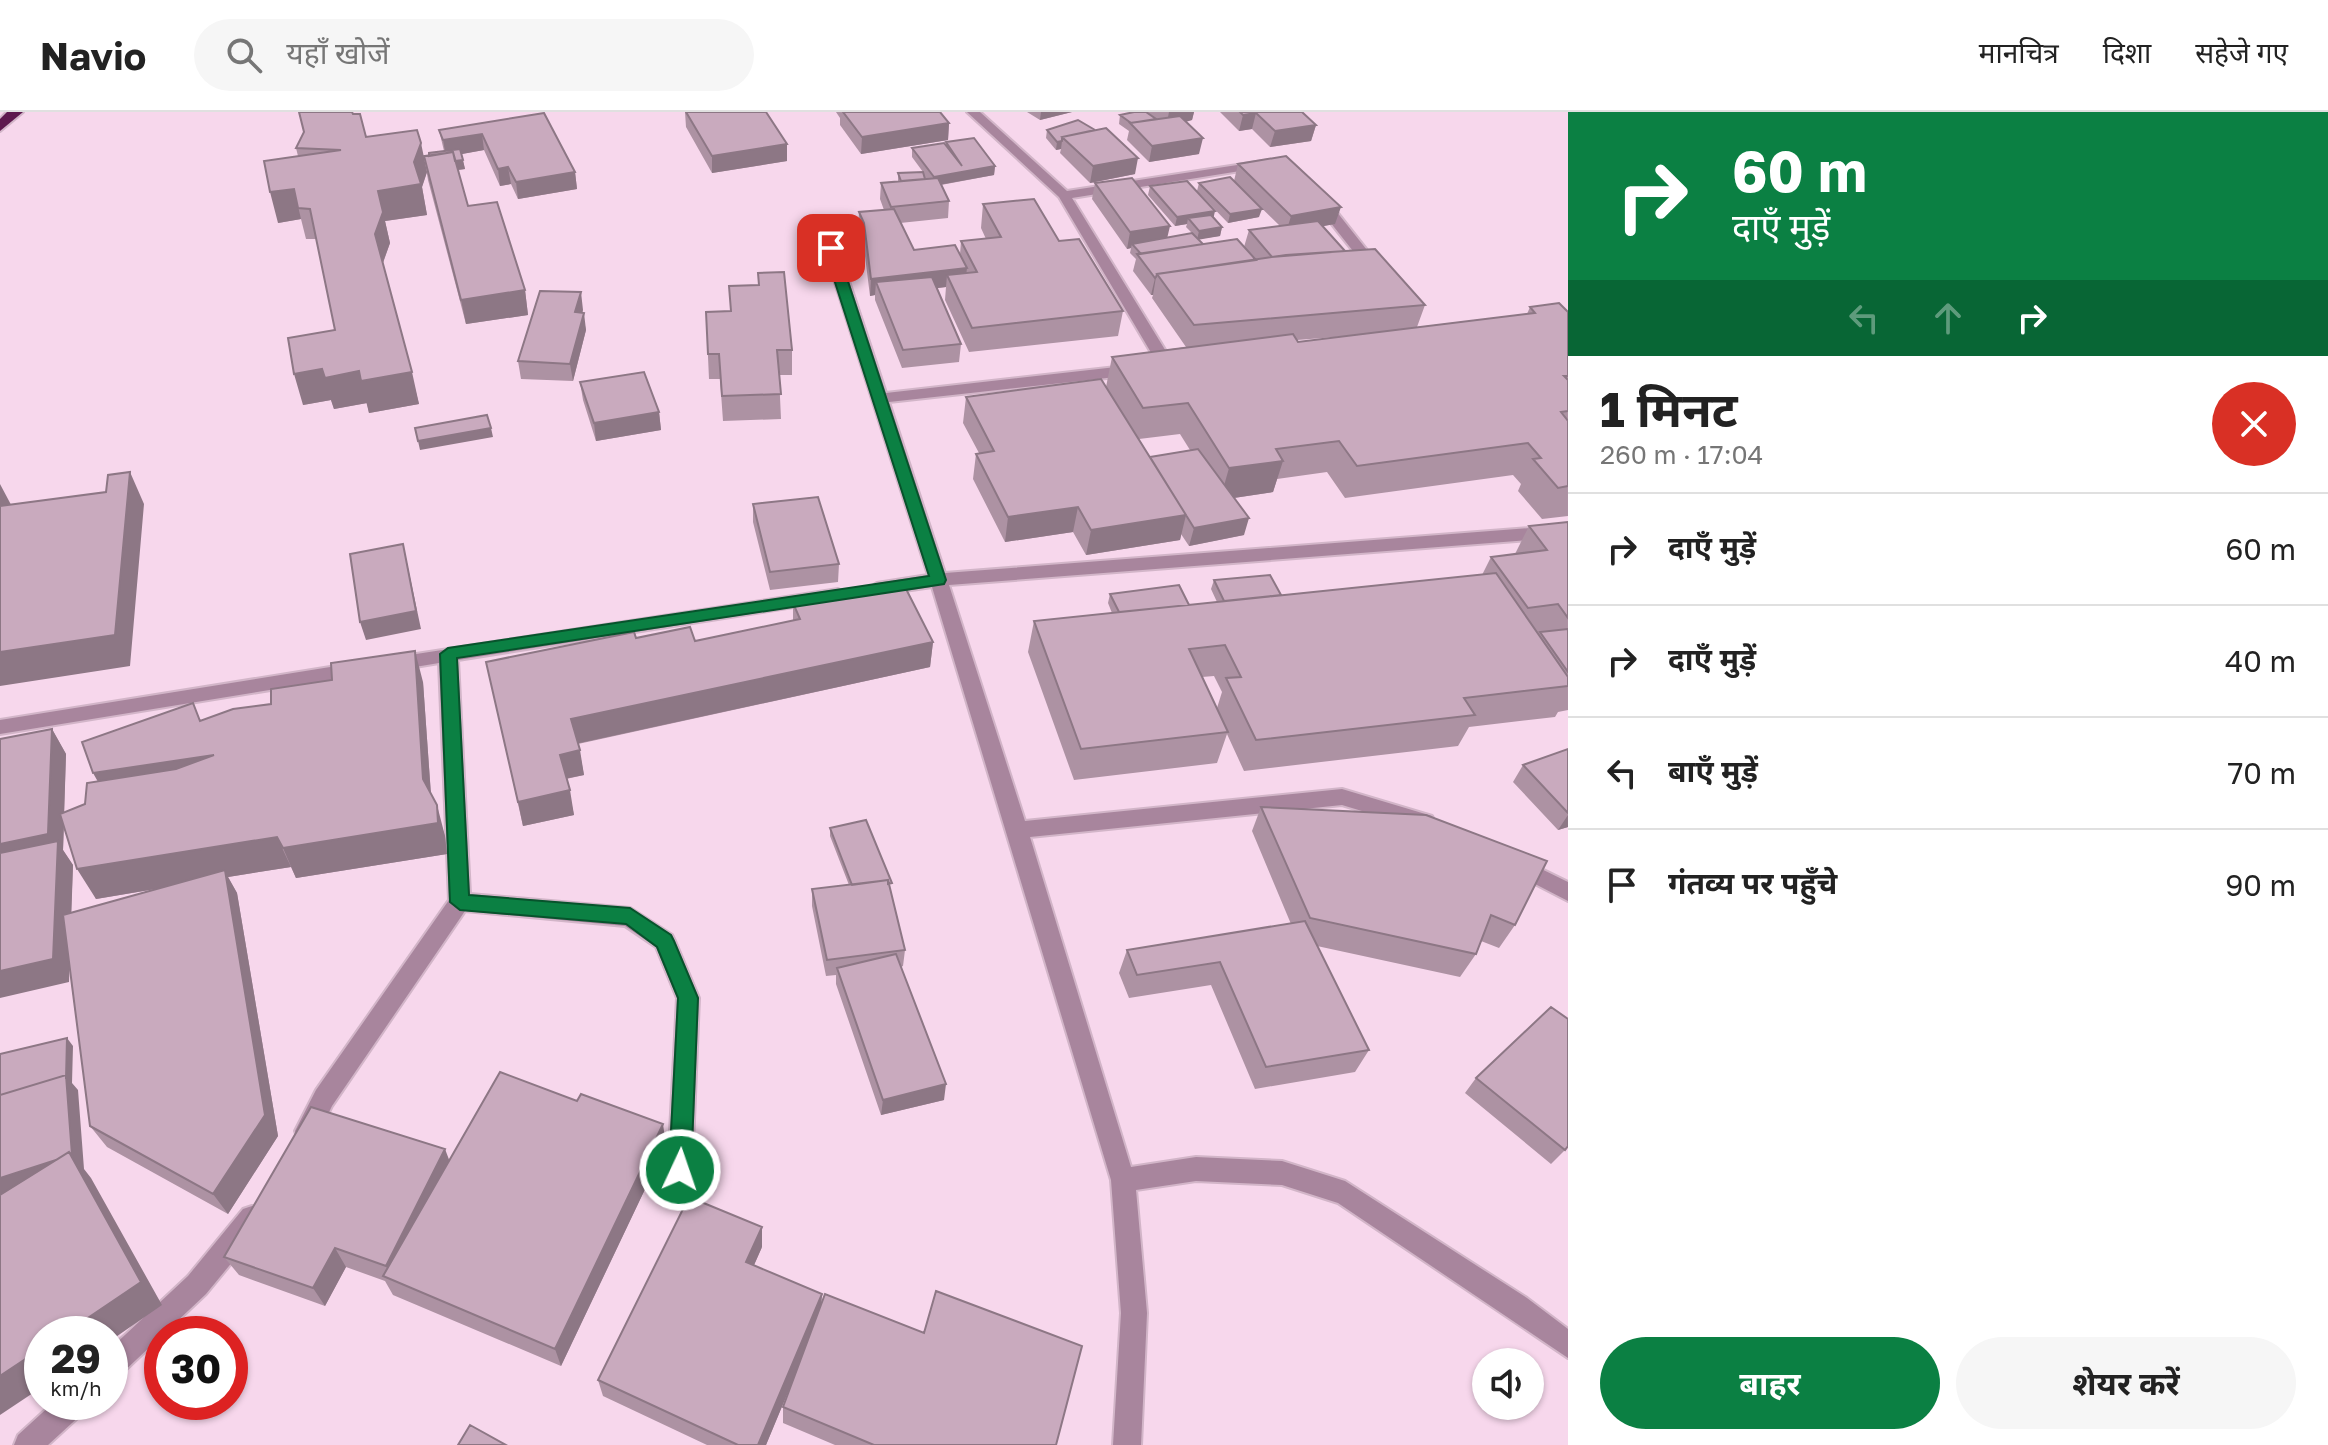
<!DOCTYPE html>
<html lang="hi">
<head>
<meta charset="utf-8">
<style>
	body { margin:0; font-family:"Golos Text","Noto Sans Devanagari",sans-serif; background:#f6f6f6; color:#222; height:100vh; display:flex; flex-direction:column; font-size:30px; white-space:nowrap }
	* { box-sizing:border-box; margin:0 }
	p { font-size:26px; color:#767676 }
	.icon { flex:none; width:44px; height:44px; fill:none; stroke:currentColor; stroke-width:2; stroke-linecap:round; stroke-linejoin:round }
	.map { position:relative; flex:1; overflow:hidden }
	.panel { display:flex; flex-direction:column; background:#fff; width:760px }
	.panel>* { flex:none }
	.top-card { background:#0b8043; color:#fff; overflow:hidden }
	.tools { position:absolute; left:1472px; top:1236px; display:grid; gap:16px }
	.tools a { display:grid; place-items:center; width:72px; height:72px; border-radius:50%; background:#fff; box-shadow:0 2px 6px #0004; font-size:40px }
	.speed { position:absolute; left:24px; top:1204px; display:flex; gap:16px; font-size:40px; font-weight:700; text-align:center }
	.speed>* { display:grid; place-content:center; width:104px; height:104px; border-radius:50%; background:#fff; box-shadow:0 2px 6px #0004; line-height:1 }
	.speed small { font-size:20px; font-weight:400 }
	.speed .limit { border:12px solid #d22; background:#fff; color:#111 }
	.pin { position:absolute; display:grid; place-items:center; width:68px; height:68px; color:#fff; margin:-34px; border-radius:16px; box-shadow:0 4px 12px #0006 }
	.me { position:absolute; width:88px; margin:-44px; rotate:3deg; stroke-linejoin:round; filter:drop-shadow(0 0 6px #0008) }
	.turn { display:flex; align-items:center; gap:28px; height:168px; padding:0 32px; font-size:36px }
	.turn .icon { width:104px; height:104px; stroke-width:2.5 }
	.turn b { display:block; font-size:56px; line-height:68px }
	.lanes { display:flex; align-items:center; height:76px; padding:0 32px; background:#0003; justify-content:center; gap:40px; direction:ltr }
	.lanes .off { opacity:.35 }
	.round { display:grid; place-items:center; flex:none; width:84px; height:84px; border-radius:42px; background:#f6f6f6 }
	.head { display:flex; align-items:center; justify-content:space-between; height:136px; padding:0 32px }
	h1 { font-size:48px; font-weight:700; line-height:60px }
	.action { display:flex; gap:16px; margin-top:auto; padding:16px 32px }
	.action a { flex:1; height:92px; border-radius:48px; background:#0b8043; color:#fff; font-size:32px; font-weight:700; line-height:92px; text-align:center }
	.action a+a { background:#f6f6f6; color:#222 }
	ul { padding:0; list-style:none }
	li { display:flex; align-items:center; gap:24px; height:112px; padding:0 32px; border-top:2px solid #e0e0e0 }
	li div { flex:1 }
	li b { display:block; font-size:30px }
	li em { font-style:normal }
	header { display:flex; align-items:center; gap:48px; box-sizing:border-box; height:112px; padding:0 40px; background:#fff; border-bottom:2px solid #e0e0e0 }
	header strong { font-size:38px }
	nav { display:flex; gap:44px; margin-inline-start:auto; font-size:28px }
	.search { width:560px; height:72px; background:#f6f6f6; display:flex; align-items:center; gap:20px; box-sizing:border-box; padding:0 28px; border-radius:44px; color:#767676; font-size:30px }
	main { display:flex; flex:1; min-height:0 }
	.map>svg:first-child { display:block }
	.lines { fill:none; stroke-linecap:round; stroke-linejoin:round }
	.minor-casing { stroke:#d2b5c8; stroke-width:4 }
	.highway-casing { stroke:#d2b5c8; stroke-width:4 }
	.minor { fill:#a8859d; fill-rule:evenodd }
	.highway { fill:#5e194e; fill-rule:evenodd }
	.wall { fill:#ad92a3; fill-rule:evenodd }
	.shaded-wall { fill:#8d7785 }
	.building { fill:#c9aabe; stroke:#8d7785; stroke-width:2 }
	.route { fill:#0b8043; stroke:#07532c; stroke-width:2 }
</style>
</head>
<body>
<header>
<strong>Navio</strong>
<div class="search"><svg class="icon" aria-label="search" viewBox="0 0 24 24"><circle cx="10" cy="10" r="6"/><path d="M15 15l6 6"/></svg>यहाँ खोजें</div>
<nav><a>मानचित्र</a><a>दिशा</a><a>सहेजे गए</a></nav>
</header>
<main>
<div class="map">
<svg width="1568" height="1333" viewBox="0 0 1568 1333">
	<rect width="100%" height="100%" fill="#f7d7ec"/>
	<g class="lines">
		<defs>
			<path id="minor" d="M967 0H980L1067 79 1270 48V54L1265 55 1072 86 1175 254 1172 257H1162L1159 254 1059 85Z
				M1315 85H1325L1382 157V163H1372L1315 91Z
				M831 132 838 136 886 281 1134 253 1142 258 1134 263 889 290 945 461 1568 413V425L949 473 1025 709 1342 677 1432 704 1435 710 1432 716 1425 718 1342 693 1030 725 1131 1055 1196 1045 1282 1049 1345 1069 1527 1186 1568 1217V1246L1338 1091 1282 1073 1196 1069 1136 1078 1147 1201 1141 1333H1113L1121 1201 1111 1068 932 475 877 483 868 477 877 471 928 463 824 136Z
				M838 477 847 483 844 487 458 548 470 782 630 796 672 823 675 829 699 886 692 1058 689 1066 680 1070 671 1066 668 1058 677 886 656 835 625 814 465 799 332 994 316 1027 307 1030 298 1027 295 1019 316 978 449 788 439 551 391 559 382 552 384 547Z
				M355 551 362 553 364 558 362 563 0 622V608Z
				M1515 744 1568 770V789L1508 758 1505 752 1508 746Z
				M252 1094 261 1097 265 1106 261 1115 206 1182 119 1264 110 1268V1237L188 1164 243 1097Z
				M54 1290H88L84 1300 48 1333H14L18 1323Z"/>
			<path id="highway" d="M7 0H23L0 19V7Z"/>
		</defs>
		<use href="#minor" class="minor-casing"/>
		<use href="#highway" class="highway-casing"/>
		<use href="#minor" class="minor"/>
		<use href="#highway" class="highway"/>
	</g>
	<path class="wall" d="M685 0H766L787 49 712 61 686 15Z
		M836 0H940L949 11 948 28 861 42 840 13V6Z
		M1027 0H1072L1040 8Z
		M1134 0H1194L1192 8 1186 9 1199 42 1149 50 1127 28 1129 19 1119 12 1120 3Z
		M1220 0H1302L1316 13 1311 29 1270 35 1252 17 1239 19Z
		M544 1 575 60 577 77 518 87 511 72 500 74 484 38 461 42 465 57 458 58 468 94 525 178 528 203 466 212 428 68 424 44 444 39 439 18Z
		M1078 8 1135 62 1090 71 1060 41 1061 37 1056 38 1046 26 1047 18Z
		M366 25 427 60 422 75 427 103 385 109 390 131 383 151 419 292 369 301 367 291 334 297 331 288 303 293 335 218 316 127H306L301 107 278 111 298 44 296 36Z
		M946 30 995 54 994 63 941 73 949 89 948 106 900 111 914 138 960 143 961 129 986 127 981 116 983 92 1059 129 1123 199 1118 224 969 240 945 188 946 175 937 176 961 232 959 250 902 256 875 188V183L870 184 863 128 858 117 859 100 884 98 880 87 881 71 898 69V61L923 60 912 45V36L946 34Z
		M1238 52 1335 112 1322 114 1345 139 1425 193 1417 215 1527 202 1530 195 1568 200V404L1542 407 1518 379 1521 372 1513 363 1345 386 1327 360 1277 367 1273 380 1234 386 1244 423 1189 434 1181 422 1180 428 1086 443 1073 420 1005 430 973 367 976 342 979 341 963 311 966 285 1106 275 1112 245 1186 235 1152 186 1153 183H1151L1133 159 1136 147 1130 141 1131 136 1127 137 1092 87 1095 71 1167 126 1192 121 1186 115 1187 112 1175 114 1148 83 1150 74 1197 79 1199 71 1259 105 1228 111 1197 79 1214 105 1222 115 1220 124 1198 127 1203 132 1244 135 1249 118 1280 114 1234 69ZM1348 224 1298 230 1297 228ZM1180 322 1190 338 1150 345 1139 327Z
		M583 198 582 201 586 218 573 269 521 267 518 249Z
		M706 200 792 238V263H779L781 307 723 309 720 267H709Z
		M580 270 659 300 661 318 596 329 583 288Z
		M753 392 839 452 838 470 770 478 753 410Z
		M1568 410V598L1558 600 1555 605 1469 615 1458 634 1244 659 1227 622 1217 651 1074 668 1028 540 1034 509 1112 501 1108 491 1110 482 1189 493 1217 490 1211 477 1214 468 1281 483 1482 463 1491 445 1515 442 1529 414ZM1214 564 1222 580 1217 596 1202 565Z
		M793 491 933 530 930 555 578 632 584 663 566 667 574 703 523 714 486 550 636 526 695 529 793 509Z
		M423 570 431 682 445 724 447 742 296 766 291 755 228 765 237 781 278 1024 228 1102 107 1035 90 1014 69 853V870L52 617 66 642 64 700 85 692 98 669 201 609ZM64 714 96 787 156 777 71 801 73 753 63 738Z
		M1568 637V715L1558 718 1513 670 1523 653Z
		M1261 695 1515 813 1499 836 1481 829 1476 842 1460 865 1317 834 1369 938 1355 960 1255 977 1211 873 1129 886 1119 861 1127 838 1291 812 1252 719Z
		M830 716 891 779 905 838 903 854 901 855 944 988 881 1003 836 872V863L826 864 812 794V777L849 773 830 724Z
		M1476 966 1568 1035 1551 1052 1465 981Z
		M666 1033 561 1254 393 1183 385 1169 346 1155 325 1194 239 1163 224 1145 449 1049Z
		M762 1135 754 1153 1056 1333H835L783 1311V1295L799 1253 766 1333H707L603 1284 598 1268Z"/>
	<path class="shaded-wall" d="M1041 0H1072L1040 8Z
		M1169 0H1194L1192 8 1166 16Z
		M1256 1 1252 17 1239 19 1243 3Z
		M949 11 948 28 861 42 862 25Z
		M1316 13 1311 29 1270 35 1275 19Z
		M482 22 484 38 446 45 443 28Z
		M1203 26 1199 42 1149 50 1152 34Z
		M1062 29 1061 37 1056 38 1057 30Z
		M421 31 427 60 422 75 427 103 385 109 390 131 382 153 375 122 378 79 414 50Z
		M787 32V49L712 61V44Z
		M1138 46 1135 62 1090 71 1093 54Z
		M463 48 465 57 434 61 432 53Z
		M995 54 994 63 933 74 934 65Z
		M508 55 511 72 500 74 498 57Z
		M575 60 577 77 518 87 516 70Z
		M294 77 301 107 278 111 270 80Z
		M1341 95 1335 112 1286 121 1291 104Z
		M1262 97 1259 105 1228 111 1230 102Z
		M1215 99 1213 108 1188 106 1187 112 1175 114 1177 105Z
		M1170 114 1166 131 1132 132 1131 136 1127 137 1130 120Z
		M1222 115 1220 124 1197 128 1199 119Z
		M967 156 965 173 947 163 946 175 881 183 876 170 875 183 870 184 871 167Z
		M1156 165 1153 183H1151L1155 166Z
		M525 178 528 203 466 212 461 188Z
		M581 180 583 198 577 218 575 200Z
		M584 201 586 218 573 269 570 252Z
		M322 257 359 259 367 291 334 297 331 288 303 293 294 262Z
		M412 260 419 292 369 301 361 269Z
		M659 300 661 318 596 329 594 311Z
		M491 316 493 325 420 338 418 329Z
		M1283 349 1273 380 1220 388 1229 356Z
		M130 360 144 392 130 554 0 574V540Z
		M0 372 17 404 0 402Z
		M1078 395 1073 420 1005 430 1008 405Z
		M1186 403 1180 428 1086 443 1091 418Z
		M1249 406 1244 423 1189 434 1194 416Z
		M403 432 421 517 366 528 360 510Z
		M933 530 930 555 575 632 571 607Z
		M415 539 423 570 432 698 423 667Z
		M52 617 66 642 63 738 73 753 69 870 0 886V732Z
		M580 638 584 663 564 667 560 643Z
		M214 643 110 691 93 661Z
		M570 678 574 703 523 714 518 690Z
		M437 693 445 724 447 742 296 766 283 736Z
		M1568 703V715L1558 718Z
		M277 725 291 755 228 765 237 781 278 1024 228 1102 213 1082 226 765 96 787 77 757Z
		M67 926 73 934 72 971 78 978 84 1057 91 1066 162 1193 110 1229V1222H64L0 1085V1066Z
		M946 972 944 988 881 1003 883 988Z
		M663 1012 666 1033 561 1254 555 1237Z
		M445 1037 453 1058 394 1169 386 1154Z
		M762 1115V1135L747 1169 746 1150Z
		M335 1136 346 1155 325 1194 313 1176Z
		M822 1182 821 1201 766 1333H758Z
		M42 1236V1275L0 1303V1264Z"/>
	<path class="building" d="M299 0H352L353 2H360L366 25 417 18 421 31 414 50 421 72 378 79 383 100 375 122 412 260 361 269 359 259 325 266 322 257 294 262 288 226 335 218 310 97 298 96 294 77 270 80 264 49 341 38 296 36 304 20Z
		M686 0H766L787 32 712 44Z
		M843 0H940L949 11 862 25Z
		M1134 0H1146L1156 7 1131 11 1120 3Z
		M1240 0H1302L1316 13 1275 19 1256 1 1243 3Z
		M544 1 575 60 516 70 508 55 498 57 482 22 443 28 439 18Z
		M1180 4 1203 26 1152 34 1130 11Z
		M1078 8 1095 18 1062 25V29L1057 30 1047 18Z
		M1106 16 1138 46 1093 54 1062 25Z
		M974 26 995 54 934 65 912 36 944 31 962 54 946 30Z
		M460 37 463 48 455 49 453 40 429 44V41Z
		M453 40 468 94 497 90 525 178 461 188 424 44Z
		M1286 44 1341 95 1291 104 1238 52Z
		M923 60 925 67 901 69 898 61Z
		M1230 65 1262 97 1230 102 1199 71Z
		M938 66 949 89 891 95 881 71Z
		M1132 66 1170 114 1130 120 1095 71Z
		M1187 69 1215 99 1177 105 1150 74Z
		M1034 87 1059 129 1079 127 1123 199 972 216 947 163 977 160 961 129 1001 125 983 92Z
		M894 97 914 138 955 133 967 156 871 167 864 111 859 100Z
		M1211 103 1222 115 1199 119 1188 106Z
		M1318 109 1345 139 1272 145 1249 118Z
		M1192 121 1203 132 1141 142 1132 132Z
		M1237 127 1256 148 1157 162 1156 165 1155 166 1137 142Z
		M1375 137 1425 193 1194 213 1157 162 1286 143Z
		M784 160 792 238H777L781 282 722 284 719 242H708L706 200 731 199 729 174 759 173 758 161Z
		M932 165 961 232 903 238 876 170Z
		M540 179 581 180 575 200 584 201 570 252 518 249Z
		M1559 191 1568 200V264H1564L1568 268V299L1561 300 1568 309V374L1558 376 1533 347 1541 346 1528 331 1357 354 1339 329 1276 337 1283 349 1229 356 1188 291 1143 296 1112 245 1293 222 1298 230 1535 201 1530 195Z
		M644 260 659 300 594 311 580 270Z
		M1101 267 1186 403 1091 418 1078 395 1008 405 976 342 994 339 966 285Z
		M487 303 491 316 418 329 415 316Z
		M1198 337 1249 406 1194 416 1150 345Z
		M130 360 115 523 0 540V394L106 380 108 363Z
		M818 385 839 452 770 460 753 392Z
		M1568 410V506L1558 492 1528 496 1491 445 1547 438 1529 414Z
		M403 432 416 499 360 510 350 442Z
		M1496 461 1568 565V574L1464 586 1475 603 1256 628 1226 566 1241 565 1225 533 1189 537 1228 620 1081 637 1034 509Z
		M1270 463 1281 483 1224 489 1214 468Z
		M902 469 933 530 571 607 580 638 560 643 570 678 518 690 486 550 634 520 636 526 690 515 695 529 800 507 793 491Z
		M1179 473 1189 493 1119 500 1110 482Z
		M1568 517V560L1540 520Z
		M415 539 423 667 437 693 438 711 283 736 277 725 77 757 60 702 85 692 87 671 176 657 214 643 93 661 82 630 193 591 200 609 233 597 271 592V577L332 568 331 551Z
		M52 617 48 722 0 732V627Z
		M1568 637V701L1523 653Z
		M1261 695 1426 703 1547 749 1515 813 1491 803 1476 842 1310 806Z
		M866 708 892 771 888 772V768L852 773 830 716Z
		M58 729 53 847 0 859V741Z
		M225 758 265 1003 213 1082 90 1014 63 803Z
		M888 768 905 838 827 848 812 777Z
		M1305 809 1369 938 1266 955 1220 850 1137 863 1127 838Z
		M896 842 946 972 883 988 837 856Z
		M1551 895 1568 907V1034L1565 1038 1476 966Z
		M67 926 66 967V963L0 983V942Z
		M500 960 577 989 581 982 663 1012 555 1237 383 1164Z
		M66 963 72 1043 69 1040 56 1048 0 1066V983Z
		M311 995 445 1037 386 1154 335 1136 313 1176 224 1145Z
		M69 1040 141 1170 64 1222H42V1236L0 1264V1083Z
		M689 1085 762 1115 746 1150 822 1182 758 1333H738L598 1268Z
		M936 1179 1082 1234 1056 1333H874L783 1295 825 1182 924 1221Z
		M470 1313 506 1333H458Z"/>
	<path class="route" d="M831 133 837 136 946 468 944 472 457 546 469 783 630 796 671 823 674 829 698 886 691 1058 688 1065 680 1068 672 1065 669 1058 678 886 657 835 626 812 460 798 450 790 440 542 448 536 929 464 824 136Z"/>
</svg>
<div class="tools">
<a><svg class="icon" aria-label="sound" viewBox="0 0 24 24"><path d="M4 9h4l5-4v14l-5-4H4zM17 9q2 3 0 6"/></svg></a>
</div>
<div class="speed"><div>29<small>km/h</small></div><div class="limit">30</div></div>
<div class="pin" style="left:831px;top:136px;background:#d93025"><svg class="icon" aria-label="arrive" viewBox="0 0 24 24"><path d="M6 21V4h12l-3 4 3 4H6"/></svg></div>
<svg class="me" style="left:680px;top:1058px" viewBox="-20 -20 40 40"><circle r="17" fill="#0b8043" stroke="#fff" stroke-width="3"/><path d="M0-11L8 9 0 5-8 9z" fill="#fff"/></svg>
</div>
<section class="panel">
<div class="top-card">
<div class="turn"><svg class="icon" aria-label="right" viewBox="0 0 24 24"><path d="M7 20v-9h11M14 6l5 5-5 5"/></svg><div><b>60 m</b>दाएँ मुड़ें</div></div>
<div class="lanes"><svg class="icon off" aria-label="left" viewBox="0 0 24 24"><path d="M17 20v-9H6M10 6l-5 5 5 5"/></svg><svg class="icon off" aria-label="ahead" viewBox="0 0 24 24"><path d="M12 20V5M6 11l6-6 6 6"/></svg><svg class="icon" aria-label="right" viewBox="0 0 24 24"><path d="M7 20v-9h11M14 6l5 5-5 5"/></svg></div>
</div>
<div class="head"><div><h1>1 मिनट</h1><p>260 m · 17:04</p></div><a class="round" style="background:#d93025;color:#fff"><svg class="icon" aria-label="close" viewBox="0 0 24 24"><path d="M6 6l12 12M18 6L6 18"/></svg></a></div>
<ul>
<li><svg class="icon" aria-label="right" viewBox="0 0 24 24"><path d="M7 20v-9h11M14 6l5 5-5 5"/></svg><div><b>दाएँ मुड़ें</b></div><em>60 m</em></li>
<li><svg class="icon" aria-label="right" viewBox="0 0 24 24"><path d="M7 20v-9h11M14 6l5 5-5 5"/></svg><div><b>दाएँ मुड़ें</b></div><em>40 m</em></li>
<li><svg class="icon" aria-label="left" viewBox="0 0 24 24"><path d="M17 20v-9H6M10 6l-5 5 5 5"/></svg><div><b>बाएँ मुड़ें</b></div><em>70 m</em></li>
<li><svg class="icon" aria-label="arrive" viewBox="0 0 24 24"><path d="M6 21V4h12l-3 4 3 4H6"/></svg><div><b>गंतव्य पर पहुँचे</b></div><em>90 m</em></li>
</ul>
<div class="action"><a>बाहर</a><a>शेयर करें</a></div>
</section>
</main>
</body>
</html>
